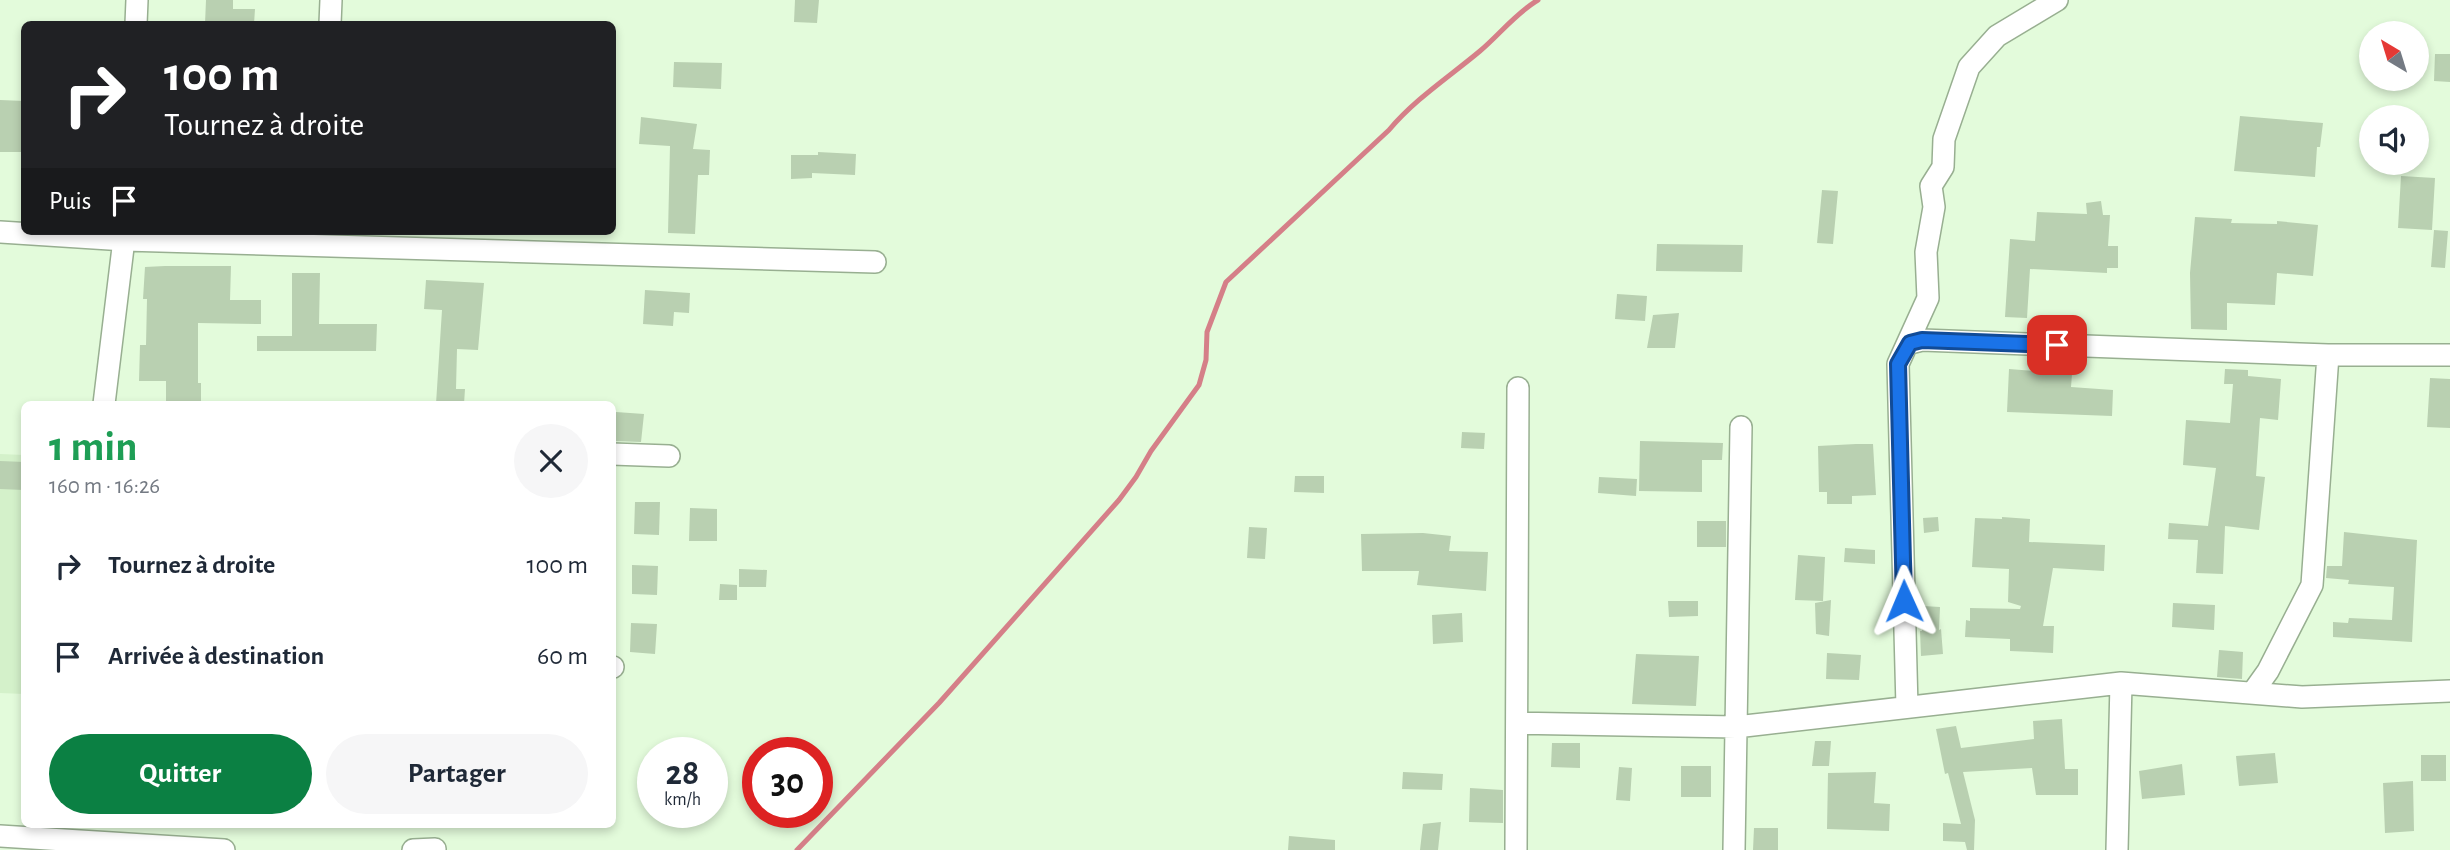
<!DOCTYPE html>
<html lang="fr">
<head>
<meta charset="utf-8">
<style>
	body { margin:0; font-family:"Alegreya Sans",sans-serif; background:#f6f6f7; color:#1f2937; height:100vh; display:flex; flex-direction:column; font-size:26px; white-space:nowrap }
	* { box-sizing:border-box; margin:0 }
	p { font-size:23px; color:#747a83 }
	.icon { flex:none; width:38px; height:38px; fill:none; stroke:currentColor; stroke-width:2; stroke-linecap:round; stroke-linejoin:round }
	.map { position:relative; flex:1; overflow:hidden }
	.sheet { position:absolute; left:21px; top:401px; width:595px; height:427px; display:flex; flex-direction:column; background:#fff; border-radius:10px; box-shadow:0 4px 10px #0003 }
	.sheet>* { flex:none }
	.guide { position:absolute; left:21px; top:21px; width:595px; height:214px; border-radius:10px; box-shadow:0 4px 10px #0003; background:#202124; color:#fff; overflow:hidden }
	.needle { width:46px; rotate:322deg }
	.controls { position:absolute; left:2359px; top:21px; display:grid; gap:14px }
	.controls a { display:grid; place-items:center; width:70px; height:70px; border-radius:50%; background:#fff; box-shadow:0 4px 10px #0003; font-size:35px }
	.speed { position:absolute; left:637px; top:737px; display:flex; gap:14px; font-size:35px; font-weight:700; text-align:center }
	.speed>* { display:grid; place-content:center; width:91px; height:91px; border-radius:50%; background:#fff; box-shadow:0 4px 10px #0003; line-height:1 }
	.speed small { font-size:18px; font-weight:400 }
	.speed .limit { border:10px solid #d22; background:#fff; color:#111 }
	.pin { position:absolute; display:grid; place-items:center; width:60px; height:60px; color:#fff; margin:-30px; border-radius:14px; box-shadow:0 4px 10px #0006 }
	.me { position:absolute; width:77px; margin:-38px; rotate:359deg; stroke-linejoin:round; filter:drop-shadow(0 0 5px #0008) }
	.turn { display:flex; align-items:center; gap:24px; height:147px; padding:0 28px; font-size:32px }
	.turn .icon { width:91px; height:91px; stroke-width:2.5 }
	.turn b { display:block; font-size:49px; line-height:60px }
	.then { display:flex; align-items:center; height:66px; padding:0 28px; background:#0003; gap:14px; font-size:26px }
	.round { display:grid; place-items:center; flex:none; width:74px; height:74px; border-radius:37px; background:#f6f6f7 }
	.headline { display:flex; align-items:center; justify-content:space-between; height:119px; padding:0 28px }
	h1 { font-size:42px; font-weight:700; line-height:52px; color:#1e9e55 }
	.primary-button { display:flex; gap:14px; margin-top:auto; padding:14px 28px }
	.primary-button a { flex:1; height:80px; border-radius:42px; background:#0b8043; color:#fff; font-size:28px; font-weight:700; line-height:80px; text-align:center }
	.primary-button a+a { background:#f6f6f7; color:#1f2937 }
	ul { padding:0; list-style:none }
	li { display:flex; align-items:center; gap:21px; height:91px; padding:0 28px }
	li div { flex:1 }
	li b { display:block; font-size:26px }
	li em { font-style:normal }
	.map>svg:first-child { display:block }
	.built { fill:#d4f1ca }
	.lines { fill:none; stroke-linecap:round; stroke-linejoin:round }
	.stream { stroke:#d57f88; stroke-width:5 }
	.building { fill:#b9d0b1 }
	.street-casing { stroke:#98af91; stroke-width:24 }
	.street { stroke:#fff; stroke-width:21 }
	.route-casing { stroke:#114b97; stroke-width:18 }
	.route { stroke:#1a73e8; stroke-width:12 }
</style>
</head>
<body>
<div class="map">
<svg width="2450" height="850" viewBox="0 0 2450 850">
	<rect width="100%" height="100%" fill="#e3fbdb"/>
	<path class="built" d="M0 454 24 455V694L0 693Z"/>
	<g class="lines">
		<path class="stream" d="M797 850 939 703 1119 500 1136 477 1151 451 1199 385 1206 360 1207 332 1226 282 1389 130C1415 99 1449 77 1480 51 1500 34 1516 13 1538 0"/>
	</g>
	<path class="building" d="M206 0H233V9H255L254 24H205Z
		M795 0H819L817 23 794 22Z
		M2435 54H2450V82L2434 81Z
		M674 62 722 63 721 89 673 87Z
		M0 100 24 101V152H0Z
		M2240 116 2323 123 2320 147H2317L2315 177 2234 171Z
		M641 117 697 124 693 149 710 150 709 175H698L695 234 668 233 670 146 639 144Z
		M818 152 856 154 855 175 812 173V178L791 179V155H818Z
		M2401 176 2435 178 2432 230 2398 228Z
		M1822 190 1838 191 1833 244 1817 243Z
		M2101 201 2103 215H2110L2108 246H2118V268H2107V273L2030 269 2027 318 2005 317 2010 239 2035 241 2037 212 2087 214 2086 203Z
		M2195 217 2232 219 2231 223 2277 224V221L2318 225 2313 276 2277 273 2275 305 2227 303V330L2191 329 2190 273Z
		M2434 230 2448 231 2445 268 2431 267Z
		M1657 244 1743 245 1742 272 1656 271Z
		M165 266H231L230 300H261V324L198 323V383H201V404H166V381H139L140 345H146L147 299H143L145 267Z
		M292 273H320L319 324H377L376 351H257V336H292Z
		M426 280 484 283 478 350 457 349 456 389H465L464 404H436L442 310 424 309Z
		M645 290 690 293 689 313 674 312 673 326 643 324Z
		M1617 294 1647 296 1645 321 1615 319Z
		M1679 313 1675 348H1647L1653 315Z
		M2009 369 2072 374 2071 387 2113 390 2112 416 2007 412Z
		M2225 369 2248 370V376L2281 379 2278 420 2260 418 2256 476 2265 477 2259 530 2225 526 2223 574 2196 573 2198 540 2168 539 2169 523 2208 526 2216 468 2183 465 2186 420 2230 423 2233 384H2224Z
		M2430 378 2450 379V428L2427 427Z
		M616 412 644 414 641 442 614 441Z
		M1462 432 1485 433 1484 449 1461 448Z
		M1640 441 1723 443 1722 460H1702V492L1639 491Z
		M1856 444H1873L1876 495 1852 496V504H1827V492H1819L1818 446Z
		M0 461 24 462V490L0 489Z
		M1295 476H1324V493L1294 492Z
		M1599 477 1637 479 1636 496 1598 493Z
		M635 502H660L659 535 634 534Z
		M690 508 717 509V541H689Z
		M1938 517 1939 531 1924 533 1923 518Z
		M2002 517 2030 519 2029 542 2105 545 2104 571 2053 568 2043 626H2054L2053 653 2010 651V639L1965 637 1966 620 1970 621V608L2020 609 2021 606 2008 602 2009 569 1972 567 1975 518 2002 519Z
		M1697 521H1726V547H1697Z
		M1249 527 1267 528 1265 559 1247 558Z
		M2344 532 2417 540 2412 642 2333 637V622L2348 623 2349 618 2392 620 2394 587 2348 584 2349 580 2326 578 2327 566H2342Z
		M1423 533 1451 536 1449 551 1488 552 1486 591 1417 585 1419 571H1362L1361 534Z
		M1845 548 1875 550V564L1844 562Z
		M1798 555 1825 557 1823 601 1795 600Z
		M632 565 658 566 657 595 632 594Z
		M739 569 767 570 766 587H739Z
		M720 584 737 585V600H719Z
		M1831 600 1829 636 1816 634 1815 603Z
		M1668 601H1698V616L1669 617Z
		M2173 603 2215 605 2214 630 2172 627Z
		M1923 606 1940 607 1939 630 1941 629 1943 654 1921 656 1920 631H1922Z
		M1462 613 1463 642 1433 644 1432 615Z
		M631 623 657 624 655 654 630 652Z
		M2219 650 2243 652 2242 679 2217 677Z
		M1827 653 1861 655 1859 680 1826 679Z
		M1636 654 1699 656 1696 706 1632 704Z
		M2062 719 2065 769H2078V795H2036L2032 768 1963 772 1975 820 1974 850H1967L1965 842 1943 841V823L1961 824 1948 773 1945 774 1936 729 1956 726 1961 748 2034 739 2033 721Z
		M1815 741H1831L1829 766H1812Z
		M1552 743H1580V768L1551 767Z
		M2275 753 2278 783 2239 786 2236 756Z
		M2421 755H2446V781H2421Z
		M2182 764 2185 795 2142 799 2139 771Z
		M1681 766H1711V797H1681Z
		M1619 767 1632 768 1630 801 1616 800Z
		M1403 772 1443 774 1442 790 1402 789Z
		M1876 772 1874 803 1890 804 1889 831 1827 829 1828 773Z
		M2413 781 2414 831 2385 833 2383 783Z
		M1470 788 1503 790V823L1469 822Z
		M1441 822 1438 850H1420L1423 824Z
		M1754 828H1778V850H1753Z
		M1289 836 1335 840V850H1288Z"/>
	<g class="lines">
		<defs>
			<path id="street" d="M136 24 137 0
				M330 24 331 0
				M0 232 125 240 875 262
				M1910 343 1922 340 2328 355H2450
				M104 404 125 231
				M612 454 669 456
				M612 667H613
				M2253 692 2268 671 2312 585 2328 355
				M1907 707 1898 364 1928 298 1926 252 1934 207 1931 186 1943 167 1944 139 1969 67 1997 36 2057 0
				M1517 723 1736 727 2121 683 2302 697 2450 691
				M0 836 224 850
				M413 850 435 849
				M1516 850 1518 388
				M1734 850 1741 427
				M2117 850 2121 683"/>
		</defs>
		<use href="#street" class="street-casing"/>
		<use href="#street" class="street"/>
	</g>
	<g class="lines">
		<defs>
			<path id="route" d="M1904 601 1898 364 1910 343 1922 340 2057 345"/>
		</defs>
		<use href="#route" class="route-casing"/>
		<use href="#route" class="route"/>
	</g>
</svg>
<div class="controls">
<a><svg class="needle" viewBox="-14 -14 28 28"><path d="M0-13l5 13h-10z" fill="#e53935"/><path d="M0 13l5-13h-10z" fill="#747a83"/></svg></a>
<a><svg class="icon" aria-label="sound" viewBox="0 0 24 24"><path d="M4 9h4l5-4v14l-5-4H4zM17 9q2 3 0 6"/></svg></a>
</div>
<div class="speed"><div>28<small>km/h</small></div><div class="limit">30</div></div>
<div class="pin" style="left:2057px;top:345px;background:#d93025"><svg class="icon" aria-label="arrive" viewBox="0 0 24 24"><path d="M6 21V4h12l-3 4 3 4H6"/></svg></div>
<svg class="me" style="left:1904px;top:601px" viewBox="-20 -20 40 40"><path d="M0-17L14 15 0 8-14 15z" fill="#1a73e8" stroke="#fff" stroke-width="4"/></svg>
<div class="guide">
<div class="turn"><svg class="icon" aria-label="right" viewBox="0 0 24 24"><path d="M7 20v-9h11M14 6l5 5-5 5"/></svg><div><b>100 m</b>Tournez à droite</div></div>
<div class="then">Puis<svg class="icon" aria-label="arrive" viewBox="0 0 24 24"><path d="M6 21V4h12l-3 4 3 4H6"/></svg></div>
</div>
<section class="sheet">
<div class="headline"><div><h1>1 min</h1><p>160 m · 16:26</p></div><a class="round"><svg class="icon" aria-label="close" viewBox="0 0 24 24"><path d="M6 6l12 12M18 6L6 18"/></svg></a></div>
<ul>
<li><svg class="icon" aria-label="right" viewBox="0 0 24 24"><path d="M7 20v-9h11M14 6l5 5-5 5"/></svg><div><b>Tournez à droite</b></div><em>100 m</em></li>
<li><svg class="icon" aria-label="arrive" viewBox="0 0 24 24"><path d="M6 21V4h12l-3 4 3 4H6"/></svg><div><b>Arrivée à destination</b></div><em>60 m</em></li>
</ul>
<div class="primary-button"><a>Quitter</a><a>Partager</a></div>
</section>
</div>
</body>
</html>
